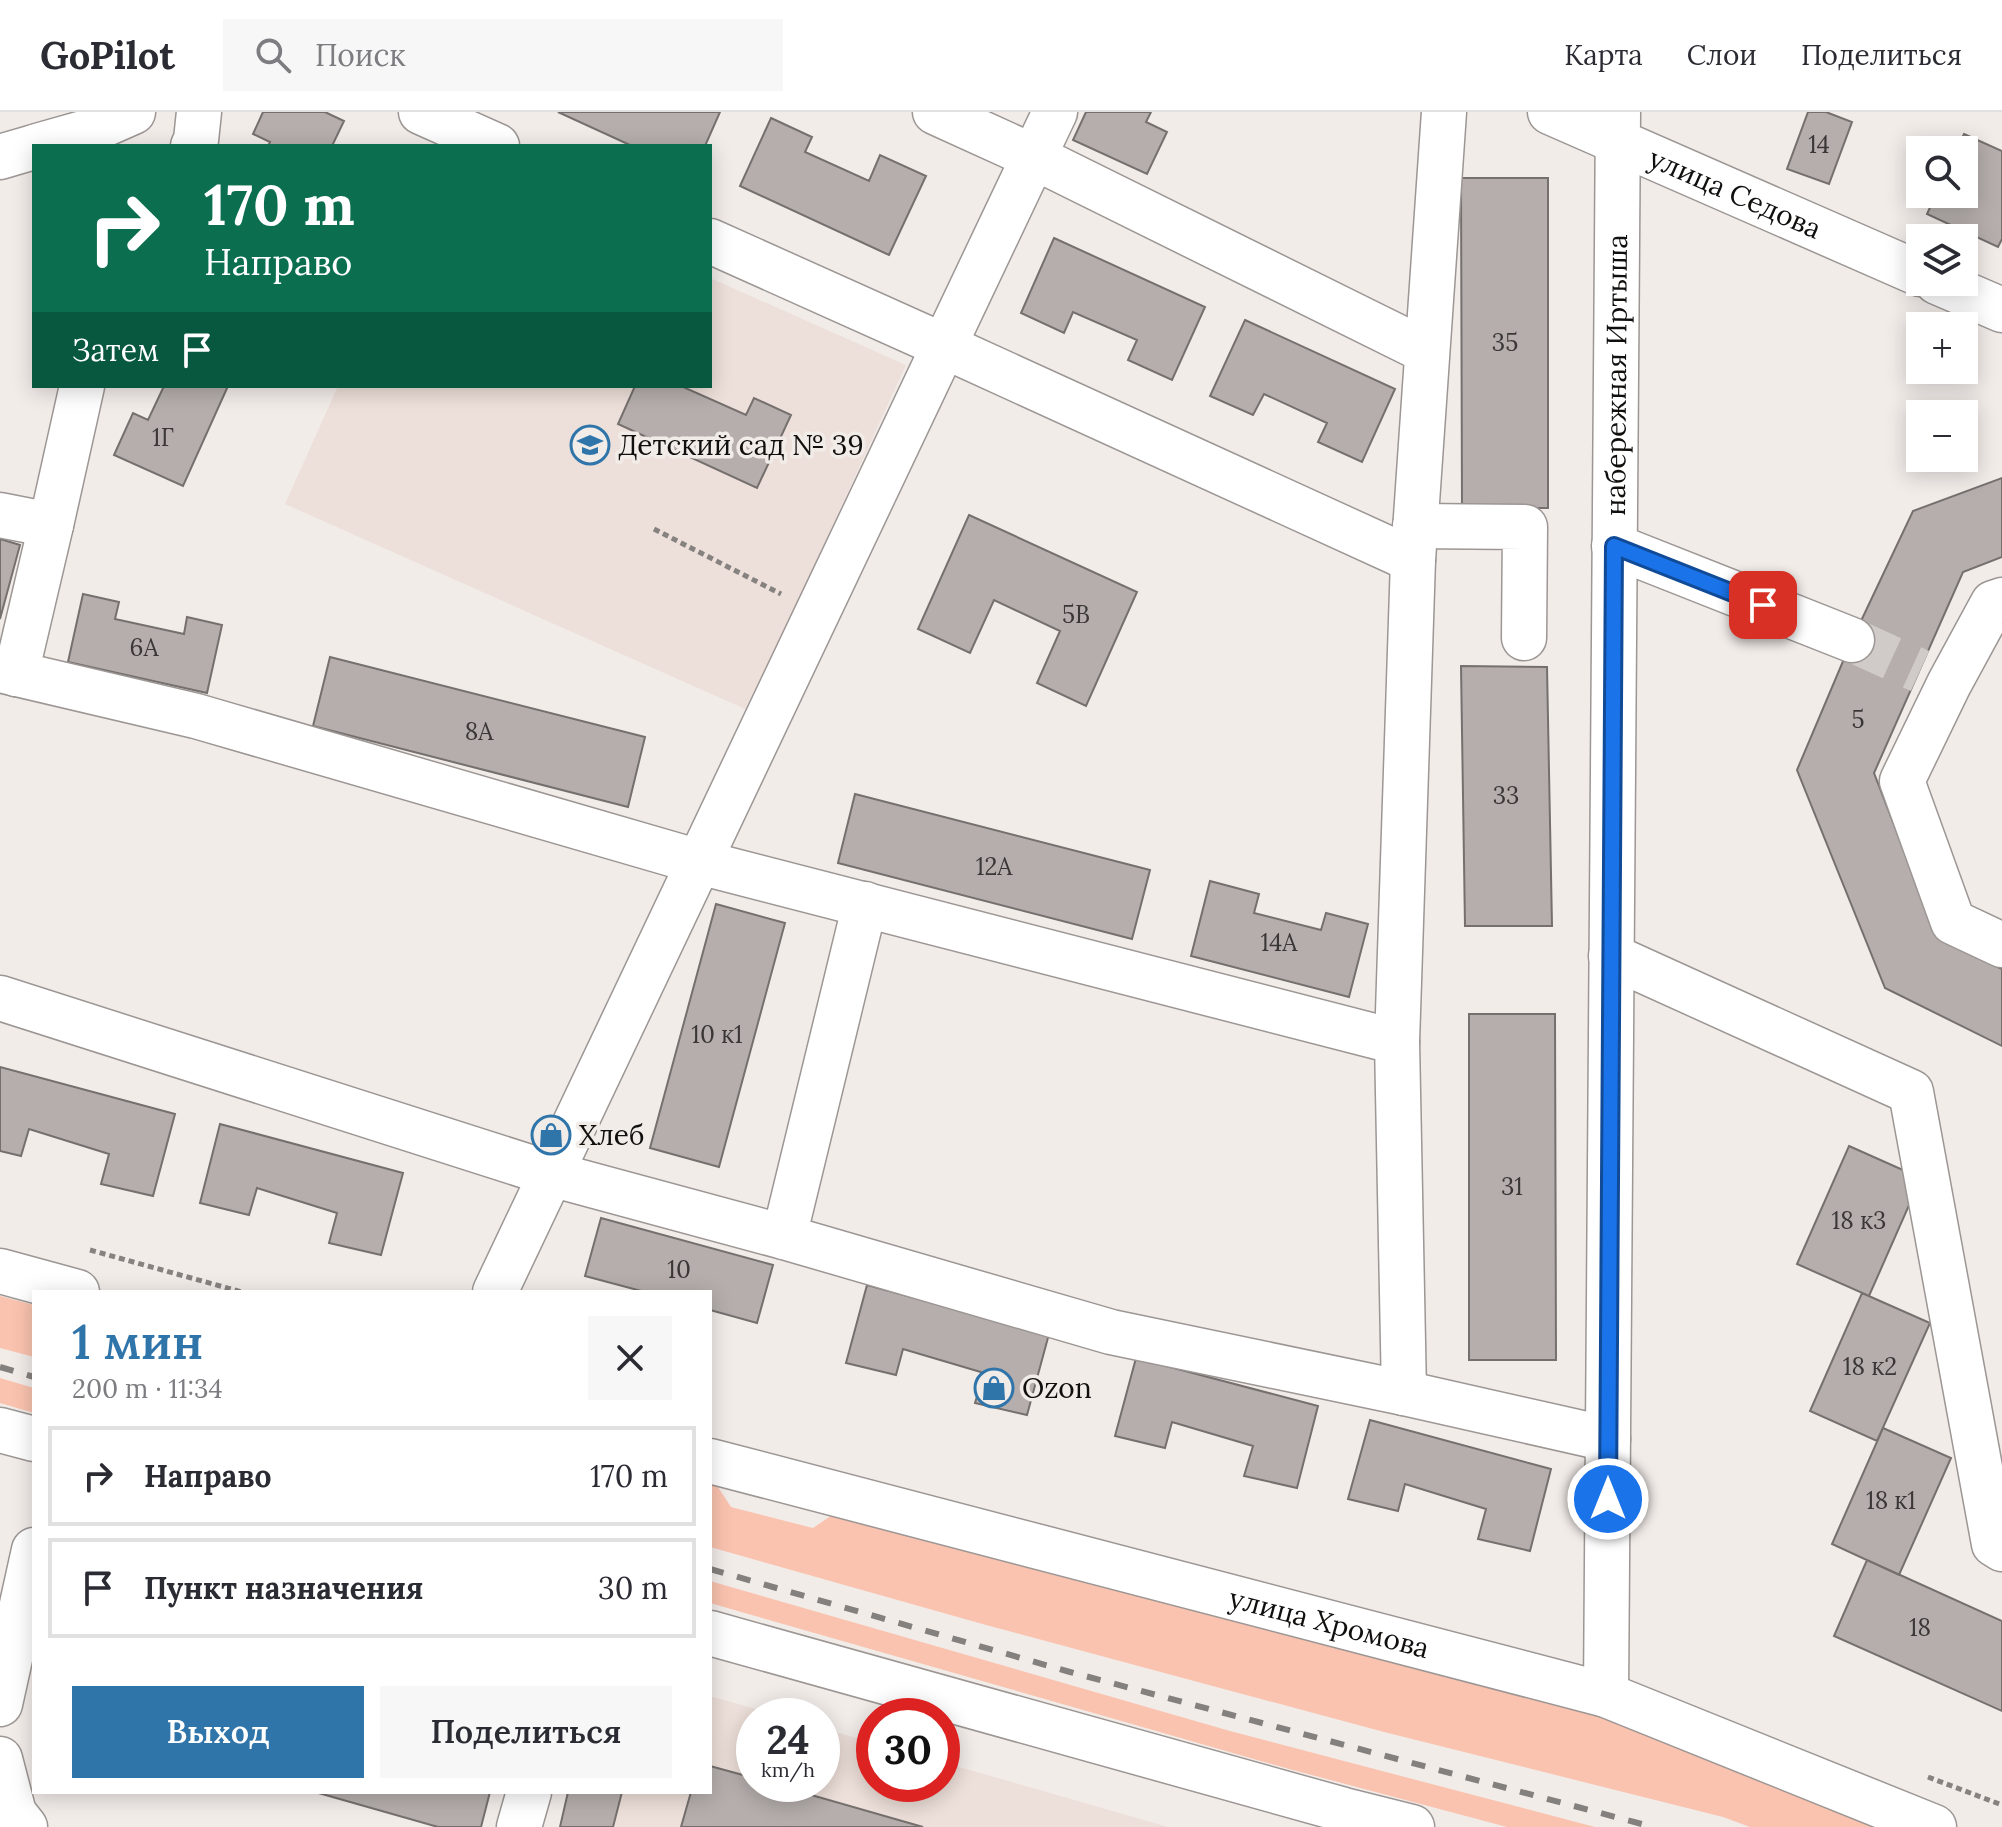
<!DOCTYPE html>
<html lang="ru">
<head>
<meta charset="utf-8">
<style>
	body { margin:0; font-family:Lora,serif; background:#f7f7f7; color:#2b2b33; height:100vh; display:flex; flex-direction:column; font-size:30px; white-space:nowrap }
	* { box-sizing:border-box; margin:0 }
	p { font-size:26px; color:#7c7c81 }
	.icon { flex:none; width:44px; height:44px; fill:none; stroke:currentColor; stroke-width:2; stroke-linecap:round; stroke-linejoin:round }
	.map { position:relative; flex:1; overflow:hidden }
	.panel { position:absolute; left:32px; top:1178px; width:680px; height:504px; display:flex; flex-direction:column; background:#fff; border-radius:0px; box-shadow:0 4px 20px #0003 }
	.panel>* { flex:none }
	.banner { position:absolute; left:32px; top:32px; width:680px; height:244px; border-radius:0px; box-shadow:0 4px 20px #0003; background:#0b6e4f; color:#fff; overflow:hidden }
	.controls { position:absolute; left:1906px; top:24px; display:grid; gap:16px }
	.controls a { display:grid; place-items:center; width:72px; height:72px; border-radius:0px; background:#fff; box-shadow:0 4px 20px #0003; font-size:40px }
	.speed { position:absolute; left:736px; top:1586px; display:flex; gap:16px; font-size:40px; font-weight:700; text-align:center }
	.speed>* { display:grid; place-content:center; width:104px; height:104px; border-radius:50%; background:#fff; box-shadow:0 4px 20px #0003; line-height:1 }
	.speed small { font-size:20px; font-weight:400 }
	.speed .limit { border:12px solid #d22; background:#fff; color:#111 }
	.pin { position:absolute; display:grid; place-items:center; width:68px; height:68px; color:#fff; margin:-34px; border-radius:16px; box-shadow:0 4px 12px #0006 }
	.me { position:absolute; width:88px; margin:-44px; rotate:0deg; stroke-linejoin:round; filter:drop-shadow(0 0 6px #0008) }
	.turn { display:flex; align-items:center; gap:28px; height:168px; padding:0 40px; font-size:36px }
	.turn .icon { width:104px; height:104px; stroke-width:2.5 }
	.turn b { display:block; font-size:56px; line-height:68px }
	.then { display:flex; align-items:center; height:76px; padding:0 40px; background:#0003; gap:16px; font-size:30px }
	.round { display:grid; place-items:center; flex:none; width:84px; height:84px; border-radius:0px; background:#f7f7f7 }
	.overview { display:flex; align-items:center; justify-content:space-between; height:136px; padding:0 40px }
	h1 { font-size:48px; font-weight:600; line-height:60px; color:#3075aa }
	.button { display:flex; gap:16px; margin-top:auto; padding:16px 40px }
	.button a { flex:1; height:92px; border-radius:0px; background:#3075aa; color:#fff; font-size:32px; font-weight:600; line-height:92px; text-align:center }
	.button a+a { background:#f7f7f7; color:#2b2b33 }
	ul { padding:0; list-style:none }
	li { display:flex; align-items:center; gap:24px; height:100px; margin:0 16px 12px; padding:0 24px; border:4px solid #e1e1e2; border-radius:0px }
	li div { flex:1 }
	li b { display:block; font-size:30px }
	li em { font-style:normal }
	header { display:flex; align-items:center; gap:48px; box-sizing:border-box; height:112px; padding:0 40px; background:#fff; border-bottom:2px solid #e1e1e2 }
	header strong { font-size:38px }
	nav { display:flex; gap:44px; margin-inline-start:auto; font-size:28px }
	.search { width:560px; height:72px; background:#f7f7f7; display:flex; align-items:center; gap:20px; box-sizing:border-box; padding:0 28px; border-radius:0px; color:#7c7c81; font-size:30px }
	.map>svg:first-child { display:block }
	.built { fill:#eddfd9 }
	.green { fill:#fac3af }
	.building { fill:#b5aeac; stroke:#75706e; stroke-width:2 }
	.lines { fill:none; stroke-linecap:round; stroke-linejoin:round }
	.minor-tunnel { stroke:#d0cbc8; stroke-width:44; stroke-dasharray:44 22; stroke-linecap:butt }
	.minor-casing { stroke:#9c9694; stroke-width:47 }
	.path { stroke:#868280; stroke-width:5; stroke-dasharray:6 4; stroke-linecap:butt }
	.minor { stroke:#fff; stroke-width:44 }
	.rail { stroke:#84807e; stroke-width:6; stroke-dasharray:14 14; stroke-linecap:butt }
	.route-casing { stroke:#114b97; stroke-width:20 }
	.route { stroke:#1a73e8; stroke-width:14 }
	.labels { text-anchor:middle; stroke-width:7; stroke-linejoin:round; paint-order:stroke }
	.number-label { font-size:24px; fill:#3a3736 }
	.street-label { font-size:28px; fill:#110f0e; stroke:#f2ece9 }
	.poi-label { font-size:28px; fill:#110f0e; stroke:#f2ece9; text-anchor:start }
</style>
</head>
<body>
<header>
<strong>GoPilot</strong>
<div class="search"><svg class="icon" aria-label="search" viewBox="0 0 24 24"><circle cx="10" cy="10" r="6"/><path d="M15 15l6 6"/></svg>Поиск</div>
<nav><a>Карта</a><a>Слои</a><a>Поделиться</a></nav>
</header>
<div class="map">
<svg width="2002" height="1715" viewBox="0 0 2002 1715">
	<rect width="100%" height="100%" fill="#f2ece9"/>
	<path class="built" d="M710 166 906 253 797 491 745 597 285 392 338 274H710Z
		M710 1584 780 1604H754V1672H822V1616L874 1631V1672H942V1650L1168 1715H560L568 1680H710Z"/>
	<path class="green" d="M0 1184 34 1193V1245L0 1236Z
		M0 1266 34 1276V1301L0 1291Z
		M710 1370 716 1372 731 1395 813 1416 838 1399 1599 1602 1904 1715H1750L1723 1705 1384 1620 986 1513 710 1435Z
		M710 1469 1230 1619 1595 1715H1507L1289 1657 710 1491Z"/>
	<path class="building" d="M263 0H325L344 9 332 34H268L270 30 253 22Z
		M558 0H720L705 34H632Z
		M1086 0H1151L1146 10 1167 20 1147 62 1073 28Z
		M1808 0H1826L1852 10 1829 72 1787 57Z
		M771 6 812 25 805 40 869 69 880 43 926 64 889 143 740 74Z
		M1964 22 2002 39V127L1998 135 1927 102 1936 82H1964V38H1956Z
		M1461 66H1548V396H1462Z
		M1054 126 1205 195 1172 268 1128 248 1137 228 1073 200 1064 221 1021 201Z
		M1245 208 1395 277 1362 350 1318 330 1327 311 1264 282 1253 303 1210 284Z
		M164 274H228L183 374 114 343 133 301 148 308Z
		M635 274H681L746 303 754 286 791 303 757 376 618 312Z
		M2002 366V445L1963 460 1874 661 1938 826 2002 857V934L1885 876 1797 658 1852 528 1913 399Z
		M969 403 1137 480 1086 594 1037 571 1060 519 994 488 970 541 918 517Z
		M0 427 20 433 0 507Z
		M83 482 119 490 115 507 184 522 187 505 222 513 207 581 68 550Z
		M330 545 645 625 628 695 313 614Z
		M1461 554 1547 555 1552 814H1465Z
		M855 682 1150 758 1132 827 838 751Z
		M1210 769 1259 782 1254 801 1321 818 1326 801 1368 812 1349 885 1191 844Z
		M716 792 785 811 719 1055 650 1036Z
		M1469 902H1555L1556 1248H1469Z
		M0 955 175 1002 153 1084 101 1072 109 1042 29 1017 21 1044 0 1039Z
		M220 1012 403 1061 381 1143 329 1131 337 1101 257 1076 249 1103 200 1091Z
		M1849 1034 1921 1066 1869 1184 1797 1152Z
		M601 1106 773 1153 757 1211 710 1198V1180H645L585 1164Z
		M867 1173 1049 1222 1027 1303 975 1291 984 1261 903 1237 896 1263 846 1251Z
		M1862 1181 1930 1211 1877 1329 1810 1299Z
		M1136 1246 1318 1294 1297 1376 1244 1364 1253 1334 1172 1310 1165 1336 1115 1324Z
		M1370 1308 1551 1357 1530 1439 1478 1427 1486 1397 1405 1372 1398 1399 1348 1387Z
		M1883 1316 1951 1346 1899 1463 1832 1432Z
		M1867 1448 2002 1509V1599L1834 1524Z
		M710 1654 754 1666V1672H773L923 1715H681L691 1680H710Z
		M315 1680H490L481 1715H438Z
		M568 1680H622L613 1715H560Z"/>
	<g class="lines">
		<path class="minor-tunnel" d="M1852 528 1920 559"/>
		<defs>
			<g id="minor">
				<path d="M421 0 497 34"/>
				<path d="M935 0 1034 45 1426 239"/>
				<path id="s1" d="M1550 0 1920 162"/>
				<path d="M37 34 90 19 133 0"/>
				<path d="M193 34 196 28 199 0"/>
				<path d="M0 45 34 35"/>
				<path d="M710 129 944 234 1413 448"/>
				<path d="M1937 170 2002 198"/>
				<path d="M0 403 51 413 16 562"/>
				<path d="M51 413 82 274"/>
				<path d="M1415 414 1525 415 1524 526"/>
				<path d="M1614 434 1852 528"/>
				<path d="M2002 488 1993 491 1949 572 1902 669 1953 810 2002 833"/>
				<path d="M0 558 196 604 699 750 1397 930 1404 1281"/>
				<path d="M1611 844 1911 980 1994 1432 2002 1437"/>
				<path d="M0 886 551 1062 784 1125 1111 1220 1404 1281 1608 1327"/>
				<path d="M1397 930 1413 448 1444 0"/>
				<path d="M784 1125 865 792"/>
				<path d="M0 1159 77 1180"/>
				<path d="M495 1180 1055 0"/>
				<path d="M0 1318 34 1327"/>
				<path id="s2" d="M710 1349 1606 1583 1934 1715"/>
				<path d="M710 1521 1344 1698 1412 1715"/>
				<path id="s3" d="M1606 1583 1618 0"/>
				<path d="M0 1592 34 1438"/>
				<path d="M0 1647 14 1701 25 1715"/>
				<path d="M519 1715 529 1680"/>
			</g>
		</defs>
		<use href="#minor" class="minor-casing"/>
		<path class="path" d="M654 417 781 482
			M90 1138 242 1180
			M1928 1665 2002 1693"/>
		<use href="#minor" class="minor"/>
		<path class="rail" d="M0 1255 34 1265
			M710 1457 1070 1560 1653 1715"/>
	</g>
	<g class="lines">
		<defs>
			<path id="route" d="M1608 1387 1614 434 1763 493"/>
		</defs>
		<use href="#route" class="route-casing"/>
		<use href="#route" class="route"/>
	</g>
	<defs>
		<symbol id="school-ring" viewBox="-11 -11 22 22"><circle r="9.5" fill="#f2ece9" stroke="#3075aa" stroke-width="1.5"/><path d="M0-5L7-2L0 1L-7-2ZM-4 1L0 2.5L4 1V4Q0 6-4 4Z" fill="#3075aa"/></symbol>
		<symbol id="shop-ring" viewBox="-11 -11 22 22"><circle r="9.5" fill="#f2ece9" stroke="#3075aa" stroke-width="1.5"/><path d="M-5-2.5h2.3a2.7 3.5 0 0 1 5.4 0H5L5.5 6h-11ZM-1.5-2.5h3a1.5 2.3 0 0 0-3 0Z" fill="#3075aa"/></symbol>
	</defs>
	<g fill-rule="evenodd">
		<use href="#school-ring" x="568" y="311" width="44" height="44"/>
		<use href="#shop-ring" x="529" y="1001" width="44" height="44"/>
		<use href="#shop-ring" x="972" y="1254" width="44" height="44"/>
	</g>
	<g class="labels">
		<g class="number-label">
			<text x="1819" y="41">14</text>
			<text x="1505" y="239">35</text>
			<text x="163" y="334">1Г</text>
			<text x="1076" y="511">5В</text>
			<text x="144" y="544">6А</text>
			<text x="1858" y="616">5</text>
			<text x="479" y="628">8А</text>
			<text x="1506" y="692">33</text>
			<text x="994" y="763">12А</text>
			<text x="1279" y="839">14А</text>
			<text x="717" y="931">10 к1</text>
			<text x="1512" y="1083">31</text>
			<text x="1859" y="1117">18 к3</text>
			<text x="679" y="1166">10</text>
			<text x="1870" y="1263">18 к2</text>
			<text x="1891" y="1397">18 к1</text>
			<text x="1920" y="1524">18</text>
		</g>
		<g class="street-label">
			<text dy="10" stroke="none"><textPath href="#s1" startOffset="202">улица Седова</textPath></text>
			<text dy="10" stroke="none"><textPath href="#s3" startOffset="1320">набережная Иртыша</textPath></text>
			<text dy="10" stroke="none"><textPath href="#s2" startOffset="640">улица Хромова</textPath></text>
		</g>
		<g class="poi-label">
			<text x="618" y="343">Детский сад № 39</text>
			<text x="579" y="1033">Хлеб</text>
			<text x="1022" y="1286">Ozon</text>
		</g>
	</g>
</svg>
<div class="controls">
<a><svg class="icon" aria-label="search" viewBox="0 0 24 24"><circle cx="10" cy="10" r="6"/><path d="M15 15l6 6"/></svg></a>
<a><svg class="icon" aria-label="layers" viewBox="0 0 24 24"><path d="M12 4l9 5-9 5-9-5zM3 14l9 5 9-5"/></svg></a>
<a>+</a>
<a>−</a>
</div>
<div class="speed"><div>24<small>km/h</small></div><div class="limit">30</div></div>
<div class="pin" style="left:1763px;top:493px;background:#d93025"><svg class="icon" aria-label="arrive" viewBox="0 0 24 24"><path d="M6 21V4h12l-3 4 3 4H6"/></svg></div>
<svg class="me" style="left:1608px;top:1387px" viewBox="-20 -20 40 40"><circle r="17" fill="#1a73e8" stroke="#fff" stroke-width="3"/><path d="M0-11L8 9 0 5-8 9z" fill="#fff"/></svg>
<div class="banner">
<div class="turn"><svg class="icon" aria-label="right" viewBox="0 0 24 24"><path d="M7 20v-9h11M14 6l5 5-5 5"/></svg><div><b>170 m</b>Направо</div></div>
<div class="then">Затем<svg class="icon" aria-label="arrive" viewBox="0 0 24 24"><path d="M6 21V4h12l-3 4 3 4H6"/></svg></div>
</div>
<section class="panel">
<div class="overview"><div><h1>1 мин</h1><p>200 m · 11:34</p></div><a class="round"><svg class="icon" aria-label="close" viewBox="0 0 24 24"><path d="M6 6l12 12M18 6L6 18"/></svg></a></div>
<ul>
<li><svg class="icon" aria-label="right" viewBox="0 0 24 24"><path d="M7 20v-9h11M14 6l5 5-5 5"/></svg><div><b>Направо</b></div><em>170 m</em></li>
<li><svg class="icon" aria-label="arrive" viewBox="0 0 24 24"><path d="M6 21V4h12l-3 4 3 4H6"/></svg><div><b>Пункт назначения</b></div><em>30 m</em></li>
</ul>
<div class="button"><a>Выход</a><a>Поделиться</a></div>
</section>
</div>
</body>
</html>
